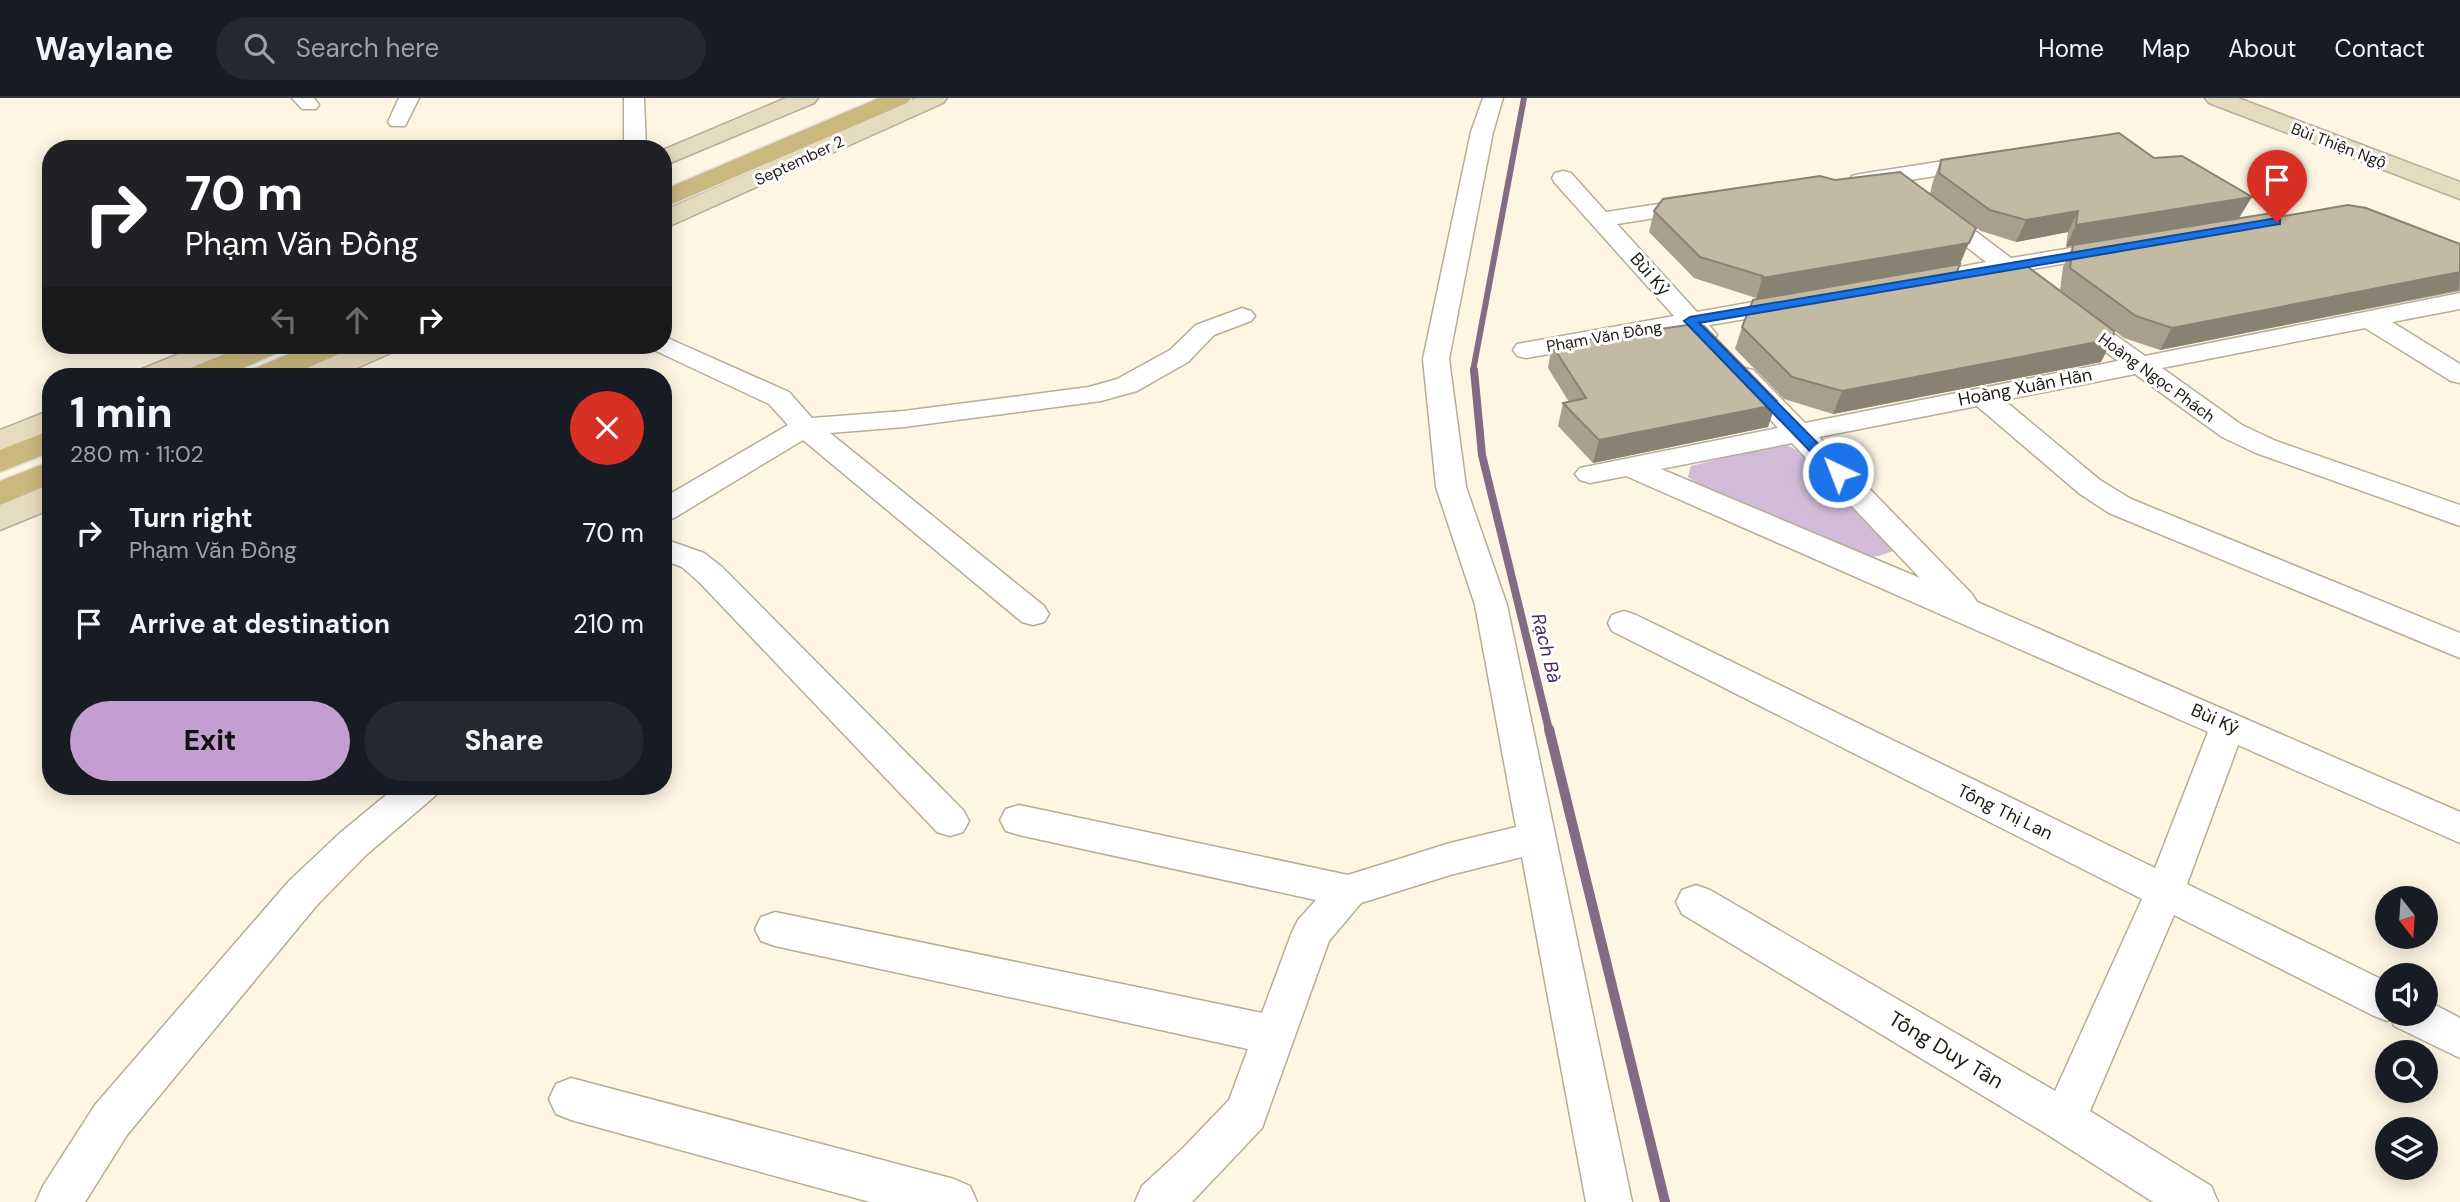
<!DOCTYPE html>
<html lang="en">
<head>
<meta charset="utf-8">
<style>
	body { margin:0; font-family:"DM Sans",sans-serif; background:#242831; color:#f1f3f6; height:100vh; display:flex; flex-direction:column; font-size:26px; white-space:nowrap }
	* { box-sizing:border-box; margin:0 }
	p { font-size:23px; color:#9ea1a6 }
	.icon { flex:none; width:38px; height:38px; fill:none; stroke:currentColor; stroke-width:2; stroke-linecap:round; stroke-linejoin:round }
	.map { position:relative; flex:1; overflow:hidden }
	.side { position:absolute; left:42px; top:270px; width:630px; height:427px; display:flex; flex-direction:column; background:#171b24; border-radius:28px; box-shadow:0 4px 18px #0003 }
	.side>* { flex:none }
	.hud { position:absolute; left:42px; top:42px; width:630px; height:214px; border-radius:28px; box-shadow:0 4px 18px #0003; background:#202124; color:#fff; overflow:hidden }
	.needle { width:46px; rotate:163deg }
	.fabs { position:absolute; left:2375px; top:788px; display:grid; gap:14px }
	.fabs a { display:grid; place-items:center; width:63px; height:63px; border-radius:50%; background:#171b24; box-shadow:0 4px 18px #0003; font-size:35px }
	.pin { position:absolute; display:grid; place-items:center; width:60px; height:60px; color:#fff; margin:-72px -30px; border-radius:50% 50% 50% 0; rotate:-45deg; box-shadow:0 0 7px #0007 }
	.pin .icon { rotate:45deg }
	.me { position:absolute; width:77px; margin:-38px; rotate:317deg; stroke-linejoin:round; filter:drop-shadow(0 0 5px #0008) }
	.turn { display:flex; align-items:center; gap:24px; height:147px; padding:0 28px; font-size:32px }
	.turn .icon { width:91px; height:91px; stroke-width:2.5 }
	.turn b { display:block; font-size:49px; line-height:60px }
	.lanes { display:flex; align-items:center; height:66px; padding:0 28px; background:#0003; justify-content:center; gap:35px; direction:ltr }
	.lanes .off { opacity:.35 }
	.round { display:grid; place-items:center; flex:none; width:74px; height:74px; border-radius:37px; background:#242831 }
	.head { display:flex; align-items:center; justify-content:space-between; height:119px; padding:0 28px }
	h1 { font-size:42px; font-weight:800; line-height:52px }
	.primary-button { display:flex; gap:14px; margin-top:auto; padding:14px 28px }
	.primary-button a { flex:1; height:80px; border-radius:42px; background:#c49ed1; color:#111; font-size:28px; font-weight:800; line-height:80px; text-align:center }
	.primary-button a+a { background:#242831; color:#f1f3f6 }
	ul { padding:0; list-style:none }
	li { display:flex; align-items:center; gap:21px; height:91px; padding:0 28px }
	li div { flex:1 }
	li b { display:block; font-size:26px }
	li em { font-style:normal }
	header { display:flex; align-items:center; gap:42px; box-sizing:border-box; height:98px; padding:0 35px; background:#171b24; border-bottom:2px solid #363941 }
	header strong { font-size:33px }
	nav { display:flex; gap:38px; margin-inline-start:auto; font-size:24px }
	.search { width:490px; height:63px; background:#242831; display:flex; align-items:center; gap:18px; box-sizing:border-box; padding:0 24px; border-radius:38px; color:#9ea1a6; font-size:26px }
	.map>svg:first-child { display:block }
	.green { fill:#d2bbd9 }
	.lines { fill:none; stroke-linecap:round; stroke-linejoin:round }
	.stream-far2 { stroke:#836b86; stroke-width:6 }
	.stream-far1 { stroke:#836b86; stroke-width:8 }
	.stream { stroke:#836b86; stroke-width:10 }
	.street-casing { stroke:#b6ad96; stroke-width:3 }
	.secondary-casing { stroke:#b6ad96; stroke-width:3 }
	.primary-casing { stroke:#e0dfde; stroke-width:3 }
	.street { fill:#fff; fill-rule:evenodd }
	.secondary { fill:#e5dbbf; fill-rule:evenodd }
	.primary { fill:#cbb87f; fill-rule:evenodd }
	.wall { fill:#a8a08c }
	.shaded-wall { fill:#888272 }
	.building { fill:#c3baa3; stroke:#888272; stroke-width:2 }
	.route { fill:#1a73e8; stroke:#114b97; stroke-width:2 }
	.labels { text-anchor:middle; stroke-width:6; stroke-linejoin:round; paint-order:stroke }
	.far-street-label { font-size:16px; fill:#1f1b13; stroke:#fff }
	.street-label { font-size:18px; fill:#1f1b13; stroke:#fff }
	.water-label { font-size:19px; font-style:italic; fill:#51265d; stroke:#fff }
	.near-street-label { font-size:21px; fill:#1f1b13; stroke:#fff }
</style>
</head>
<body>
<header>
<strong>Waylane</strong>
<div class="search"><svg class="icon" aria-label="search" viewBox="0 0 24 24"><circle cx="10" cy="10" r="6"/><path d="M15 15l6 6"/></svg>Search here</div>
<nav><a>Home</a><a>Map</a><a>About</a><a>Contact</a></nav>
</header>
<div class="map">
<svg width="2460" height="1104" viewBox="0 0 2460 1104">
	<rect width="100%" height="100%" fill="#fef6e3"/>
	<path class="green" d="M1783 345 1806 357 1896 452 1879 458 1862 460 1695 384 1688 379 1691 368Z"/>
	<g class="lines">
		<path class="stream-far2" d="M1473 273 1524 0"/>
		<path class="stream-far1" d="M1474 272 1482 357 1549 632"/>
		<path class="stream" d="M1549 631 1665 1104"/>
		<defs>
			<path id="street" d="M292 0H314L319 7 316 11H302Z
				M399 0H419L405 28H391L388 24Z
				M624 0H644L646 51H624Z
				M1483 0H1503L1493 34 1449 261 1466 389 1507 507 1632 1104H1586L1522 759 1450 777 1361 805 1329 843 1262 1030 1192 1104H1135L1142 1088 1183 1050 1229 1002 1248 951 775 848 761 843 755 831 761 819 775 814 1262 915 1292 834 1298 822 1316 802 1019 737 1006 733 1000 722 1006 711 1019 707 1348 777 1450 745 1516 729 1475 507 1436 389 1423 261 1471 34Z
				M1983 57 1991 59 1994 64 1991 69 1860 90 1852 88 1849 83 1852 78 1860 76Z
				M1563 73 1571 75 1606 114 1699 100 1707 102 1710 107 1707 112 1617 126 1697 214 1793 197 1802 200 1806 205 1802 210 1793 213 1709 227 1717 237 1713 242C1699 246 1694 242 1685 232L1526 260 1517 258 1513 252 1517 246 1674 218 1555 85 1552 80 1555 75Z
				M1934 106 1942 108 2011 160 2114 143 2122 145 2126 150 2122 155 2114 157 2026 172 2029 176 2026 181C2014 184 2010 177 2000 176 1981 175 1963 187 1944 182L1941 177 1944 172 1986 164 1926 118 1923 113 1926 108Z
				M2460 195V211L2392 224 2460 266V285L2451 283 2365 230 2162 270 2242 327 2276 343 2460 407V428L2256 355 2222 339 2135 276 2004 302 2100 382 2131 401 2460 535V560L2109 415 2080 396 1977 308 1819 339 1972 496 1977 504 2460 714V745L2238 647 2187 786 2387 884V915H2426V902L2460 920V960L2394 928 2391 921 2387 923 2372 917 2174 817 2090 1013 2211 1088 2218 1104H2153L2048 1037 1682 816 1676 804 1682 792 1696 787 1710 792 2055 993 2142 801 1612 533 1608 525 1612 517 1624 513 1636 517 2155 770 2208 634 1626 378 1590 385 1580 382 1575 376 1580 370 1778 330 1731 278 1735 272 1744 270 1753 272 1805 325 2118 263 2065 224 2061 219 2065 214 2074 211 2083 214 2145 258ZM1792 345 1920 480 1661 371Z
				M1242 210 1251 213 1255 218 1251 223 1214 237 1188 264 1137 293 1101 303 904 329 830 335 1044 508 1049 516 1044 524 1033 527 1022 524 803 342 674 420 663 423V400L788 327 769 306 654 252 650 247H663V238L789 294 812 320 904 313 1089 289 1117 281 1170 252 1196 227Z
				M667 442 704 455 722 469 963 712 969 723 963 734 950 738 937 734 700 485 682 469 663 462V443Z
				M397 688H440L435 698 366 757 317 807 127 1037 85 1104H36L43 1088 95 1007 289 783 340 735Z
				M571 980 954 1081 970 1088 977 1104H870L571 1022 556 1016 549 1001 556 986Z"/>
			<path id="secondary" d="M786 0H818L814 5 663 68V52Z
				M916 0H947L943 5 663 131V113Z
				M2205 0H2238L2460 84V101L2209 5Z
				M201 247H242L238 253 179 278H137L142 271Z
				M359 247H399L395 253 339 278H298L303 271Z
				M51 312V334L0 354V332Z
				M51 387V411L0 432V407Z"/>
			<path id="primary" d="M879 0H911L907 5 663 110V92Z
				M246 247H286L282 253 225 278H183L188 271Z
				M310 247H350L346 253 289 278H248L253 271Z
				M51 332V354L0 374V352Z
				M51 363V386L0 407V383Z"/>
		</defs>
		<use href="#street" class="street-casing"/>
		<use href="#secondary" class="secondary-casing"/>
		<use href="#primary" class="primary-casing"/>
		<use href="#street" class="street"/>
		<use href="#secondary" class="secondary"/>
		<use href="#primary" class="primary"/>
	</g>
	<path class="wall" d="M1941 62 2239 120 2066 149 2068 134 2016 144 1981 133 1930 96 1933 83Z
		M1654 113 1960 166 1956 176 2101 264 1833 316 1784 301 1735 251 1742 229 1756 200 1694 180 1649 134Z
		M2284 118 2460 146V193L2160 252 2124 240 2060 192 2063 169 2073 147Z
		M1552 247 1769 326 1768 329 1593 365 1558 328 1563 305 1569 304 1548 270Z"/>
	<path class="shaded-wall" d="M2252 99 2239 120 2066 149 2076 127Z
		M2078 113 2068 134 2016 144 2026 122Z
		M1969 145 1960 166 1756 202 1762 180Z
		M2460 174 2459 192 2160 252 2172 230Z
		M2113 241 2101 264 1833 316 1842 293Z
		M1777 303 1768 329 1593 365 1599 342Z"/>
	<path class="building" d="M2119 35 2154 60 2182 58 2252 99 2076 127 2078 113 2026 122 1990 112 1939 75 1941 62Z
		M1900 74 1976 130 1969 145 1762 180 1763 178 1700 159 1654 113 1663 101 1820 78 1835 82Z
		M2348 107 2366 110 2460 146V174L2172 230 2136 218 2070 170 2073 147 2278 114 2284 118Z
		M1960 166 1956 176 2013 167 2028 169 2114 233 2113 241 1842 293 1792 279 1742 229 1753 202Z
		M1694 226 1704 228 1777 303 1775 307 1599 342 1563 305 1586 300 1552 247Z"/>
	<path class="route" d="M2277 120 2280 121V126L1699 225 1843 371 1845 374 1838 379 1833 377 1684 223 1690 219Z"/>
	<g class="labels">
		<g class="far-street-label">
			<text transform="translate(2339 47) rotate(21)" y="6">Bùi Thiện Ngộ</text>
			<text transform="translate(799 62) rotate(-25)" y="6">September 2</text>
			<text transform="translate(1604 238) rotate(-10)" y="6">Phạm Văn Đồng</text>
			<text transform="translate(2157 279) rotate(36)" y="6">Hoàng Ngọc Phách</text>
		</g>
		<g class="street-label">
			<text transform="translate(1650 176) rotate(49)" y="6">Bùi Kỷ</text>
			<text transform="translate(2025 289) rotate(-11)" y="6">Hoàng Xuân Hãn</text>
			<text transform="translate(2215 621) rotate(24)" y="6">Bùi Kỷ</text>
			<text transform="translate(2005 714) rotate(26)" y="6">Tống Thị Lan</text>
		</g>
		<g class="water-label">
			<text transform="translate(1547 550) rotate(76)" y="7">Rạch Bà</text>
		</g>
		<g class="near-street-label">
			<text transform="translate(1946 952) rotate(31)" y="7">Tống Duy Tân</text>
		</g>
	</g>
</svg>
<div class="fabs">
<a><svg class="needle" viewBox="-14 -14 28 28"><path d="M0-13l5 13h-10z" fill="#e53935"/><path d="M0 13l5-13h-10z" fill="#9ea1a6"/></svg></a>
<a><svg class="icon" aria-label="sound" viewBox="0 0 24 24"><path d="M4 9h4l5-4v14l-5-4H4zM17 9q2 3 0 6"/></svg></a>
<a><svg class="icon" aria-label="search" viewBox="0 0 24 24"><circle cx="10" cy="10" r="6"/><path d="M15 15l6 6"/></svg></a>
<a><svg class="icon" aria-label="layers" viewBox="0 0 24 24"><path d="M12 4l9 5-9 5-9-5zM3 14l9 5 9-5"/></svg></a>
</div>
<div class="pin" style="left:2277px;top:124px;background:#d93025"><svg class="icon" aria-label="arrive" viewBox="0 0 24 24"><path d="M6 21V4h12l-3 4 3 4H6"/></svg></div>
<svg class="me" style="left:1838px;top:374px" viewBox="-20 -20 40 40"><circle r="17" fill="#1a73e8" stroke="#fff" stroke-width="3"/><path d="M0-11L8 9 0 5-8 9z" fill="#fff"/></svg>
<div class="hud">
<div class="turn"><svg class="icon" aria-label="right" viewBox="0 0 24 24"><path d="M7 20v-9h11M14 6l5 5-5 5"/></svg><div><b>70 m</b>Phạm Văn Đồng</div></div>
<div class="lanes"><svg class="icon off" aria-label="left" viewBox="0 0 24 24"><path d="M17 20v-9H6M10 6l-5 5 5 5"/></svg><svg class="icon off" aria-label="ahead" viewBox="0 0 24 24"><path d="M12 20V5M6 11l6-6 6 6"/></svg><svg class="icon" aria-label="right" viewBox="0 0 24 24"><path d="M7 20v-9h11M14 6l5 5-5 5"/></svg></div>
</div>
<section class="side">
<div class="head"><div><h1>1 min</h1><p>280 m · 11:02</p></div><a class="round" style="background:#d93025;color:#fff"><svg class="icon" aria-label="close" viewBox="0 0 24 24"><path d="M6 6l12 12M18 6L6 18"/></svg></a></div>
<ul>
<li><svg class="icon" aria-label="right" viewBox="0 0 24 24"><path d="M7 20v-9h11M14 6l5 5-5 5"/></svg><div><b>Turn right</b><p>Phạm Văn Đồng</p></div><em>70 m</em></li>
<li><svg class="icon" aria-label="arrive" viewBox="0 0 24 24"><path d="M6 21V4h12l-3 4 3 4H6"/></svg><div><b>Arrive at destination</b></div><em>210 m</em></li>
</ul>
<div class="primary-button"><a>Exit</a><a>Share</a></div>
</section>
</div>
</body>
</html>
